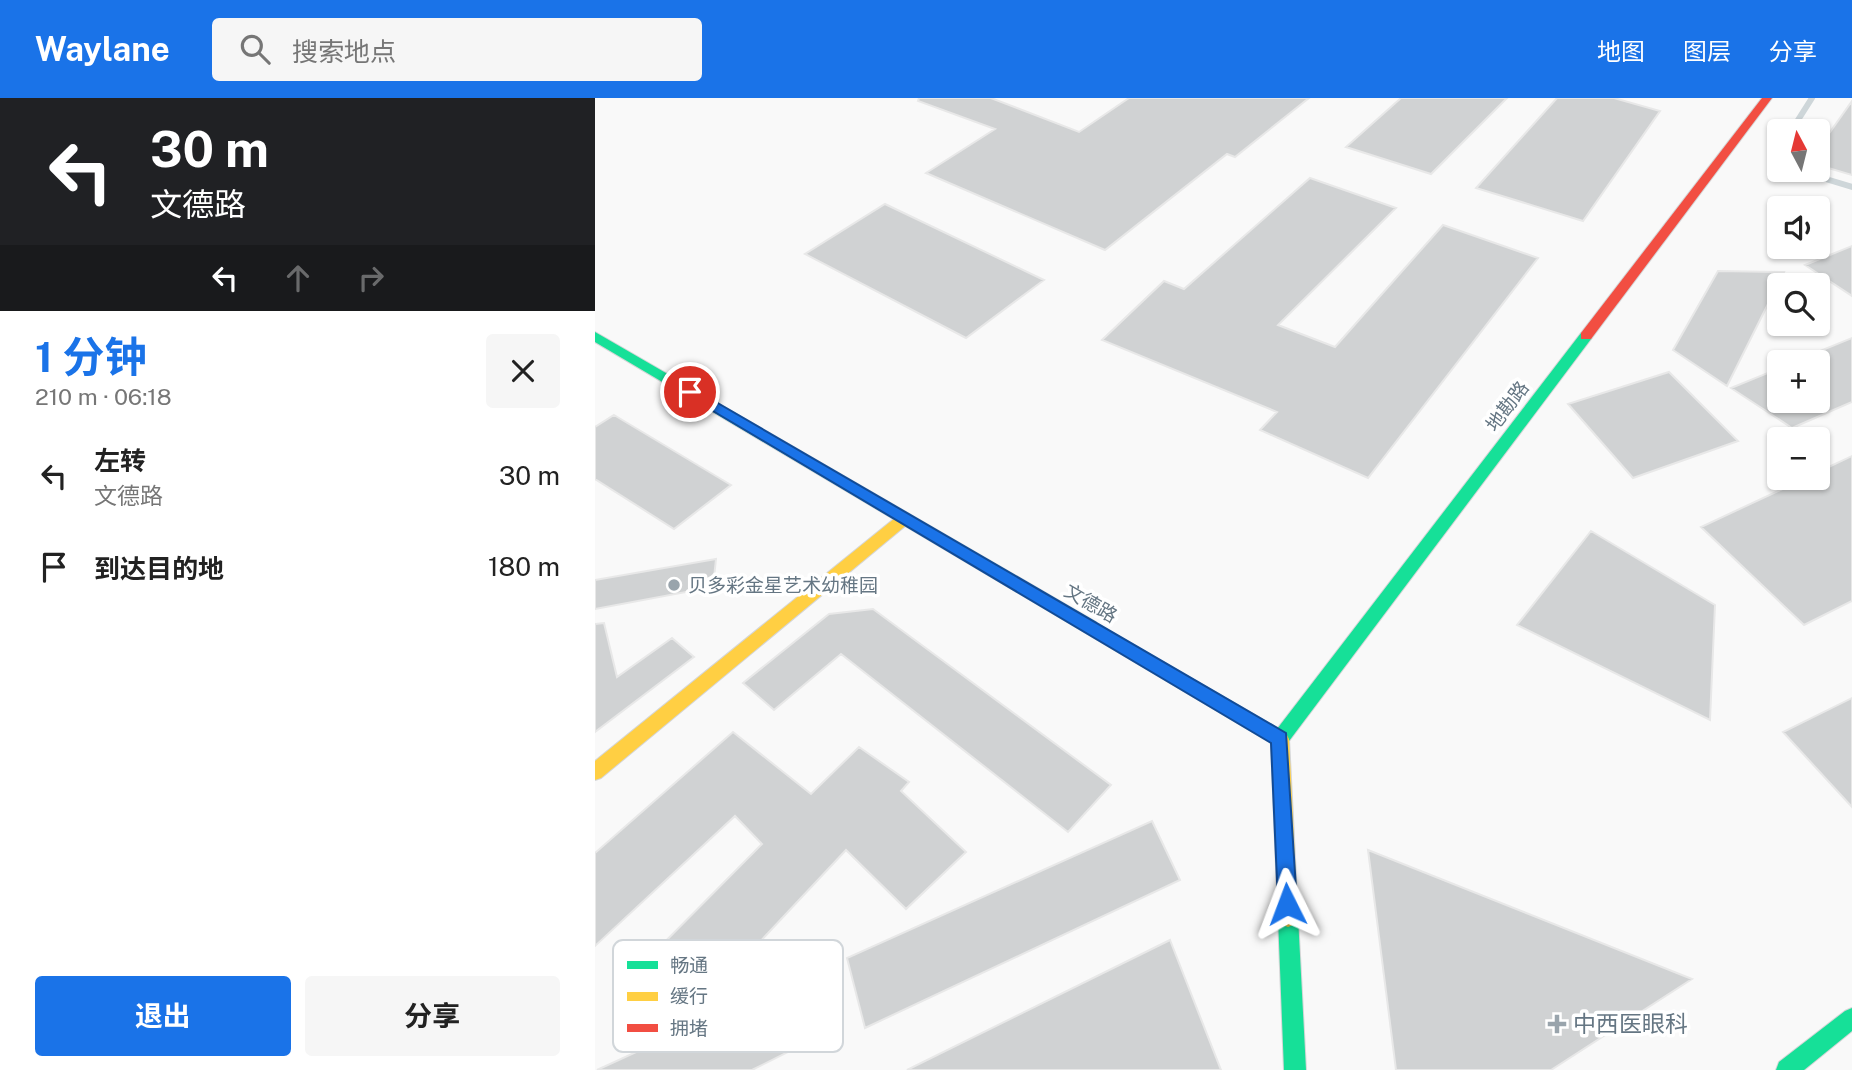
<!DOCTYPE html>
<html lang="zh">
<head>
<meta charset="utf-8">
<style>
	body { margin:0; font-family:"Public Sans","Noto Sans SC",sans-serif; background:#f6f6f6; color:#222; height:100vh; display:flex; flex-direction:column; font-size:26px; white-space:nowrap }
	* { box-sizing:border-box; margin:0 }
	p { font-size:23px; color:#767676 }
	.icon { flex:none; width:38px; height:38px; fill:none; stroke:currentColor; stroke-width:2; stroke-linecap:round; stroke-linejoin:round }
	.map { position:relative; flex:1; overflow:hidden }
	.side { display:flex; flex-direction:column; background:#fff; width:595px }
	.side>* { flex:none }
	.guide { background:#202124; color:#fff; overflow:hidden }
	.needle { width:46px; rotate:353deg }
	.fabs { position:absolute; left:1172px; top:21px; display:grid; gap:14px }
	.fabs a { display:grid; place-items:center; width:63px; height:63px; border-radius:7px; background:#fff; box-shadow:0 2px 5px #0004; font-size:35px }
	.pin { position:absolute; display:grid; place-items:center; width:60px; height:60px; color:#fff; margin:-30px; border:4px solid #fff; border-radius:50%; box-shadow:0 2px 7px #0007 }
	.me { position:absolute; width:77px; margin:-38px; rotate:357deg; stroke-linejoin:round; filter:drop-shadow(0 0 5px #0008) }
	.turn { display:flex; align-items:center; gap:24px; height:147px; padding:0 35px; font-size:32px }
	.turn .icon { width:91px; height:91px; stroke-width:2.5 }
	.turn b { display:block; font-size:49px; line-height:60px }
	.lanes { display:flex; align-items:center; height:66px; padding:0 35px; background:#0003; justify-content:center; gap:35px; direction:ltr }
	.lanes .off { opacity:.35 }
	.round { display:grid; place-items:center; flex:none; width:74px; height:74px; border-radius:7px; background:#f6f6f6 }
	.head { display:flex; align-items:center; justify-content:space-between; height:119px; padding:0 35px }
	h1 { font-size:42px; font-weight:700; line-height:52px; color:#1a73e8 }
	.primary-button { display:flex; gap:14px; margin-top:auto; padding:14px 35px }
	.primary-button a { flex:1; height:80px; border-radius:7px; background:#1a73e8; color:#fff; font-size:28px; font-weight:700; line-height:80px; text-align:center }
	.primary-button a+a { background:#f6f6f6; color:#222 }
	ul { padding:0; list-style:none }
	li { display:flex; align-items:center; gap:21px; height:91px; padding:0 35px }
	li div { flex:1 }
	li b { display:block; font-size:26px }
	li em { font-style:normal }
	header { display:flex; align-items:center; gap:42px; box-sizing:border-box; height:98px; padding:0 35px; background:#1a73e8; color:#fff }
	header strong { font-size:33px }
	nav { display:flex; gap:38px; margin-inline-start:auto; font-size:24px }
	.search { width:490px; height:63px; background:#f6f6f6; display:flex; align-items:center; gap:18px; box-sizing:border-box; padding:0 24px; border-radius:7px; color:#767676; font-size:26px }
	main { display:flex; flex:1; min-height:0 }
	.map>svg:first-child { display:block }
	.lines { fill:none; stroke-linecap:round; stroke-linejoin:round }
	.stream { stroke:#ced6d9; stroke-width:6 }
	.building { fill:#d0d2d3; stroke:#e8e8e8; stroke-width:2 }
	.fast-casing { stroke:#d5d6d7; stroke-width:2 }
	.slow-casing { stroke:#d5d6d7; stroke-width:2 }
	.jam-casing { stroke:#d5d6d7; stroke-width:2 }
	.fast { fill:#16e098; fill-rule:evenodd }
	.slow { fill:#ffcf43; fill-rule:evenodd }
	.jam { fill:#f24e42; fill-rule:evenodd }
	.route { fill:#1a73e8; stroke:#114b97; stroke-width:2 }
	.poi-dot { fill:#99a4ac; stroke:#fff; stroke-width:2.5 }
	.labels { text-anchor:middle; stroke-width:7; stroke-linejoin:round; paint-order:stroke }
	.street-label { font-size:19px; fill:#657683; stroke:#fff }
	.poi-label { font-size:19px; fill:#657683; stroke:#fff; text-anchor:start }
	.near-poi-label { font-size:23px; fill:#657683; stroke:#fff; text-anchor:start }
	.key { fill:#fff; stroke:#d1d6da; stroke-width:2 }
	.key-label { font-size:19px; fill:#657683 }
</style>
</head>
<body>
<header>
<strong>Waylane</strong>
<div class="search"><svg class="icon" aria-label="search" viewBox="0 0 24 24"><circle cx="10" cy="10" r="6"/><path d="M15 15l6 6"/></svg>搜索地点</div>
<nav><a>地图</a><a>图层</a><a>分享</a></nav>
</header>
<main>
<section class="side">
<div class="guide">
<div class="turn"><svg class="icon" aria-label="left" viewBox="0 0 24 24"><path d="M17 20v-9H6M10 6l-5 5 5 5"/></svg><div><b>30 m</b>文德路</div></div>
<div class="lanes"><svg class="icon" aria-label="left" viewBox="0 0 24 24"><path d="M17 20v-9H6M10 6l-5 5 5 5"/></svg><svg class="icon off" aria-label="ahead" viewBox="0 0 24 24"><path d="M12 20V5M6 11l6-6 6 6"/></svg><svg class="icon off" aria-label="right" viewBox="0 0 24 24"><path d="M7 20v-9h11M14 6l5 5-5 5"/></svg></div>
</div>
<div class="head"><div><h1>1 分钟</h1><p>210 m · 06:18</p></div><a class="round"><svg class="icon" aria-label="close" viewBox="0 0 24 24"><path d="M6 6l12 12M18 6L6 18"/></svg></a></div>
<ul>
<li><svg class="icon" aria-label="left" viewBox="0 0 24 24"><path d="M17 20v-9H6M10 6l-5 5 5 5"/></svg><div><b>左转</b><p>文德路</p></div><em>30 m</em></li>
<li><svg class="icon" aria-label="arrive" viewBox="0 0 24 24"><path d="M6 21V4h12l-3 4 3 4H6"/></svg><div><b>到达目的地</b></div><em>180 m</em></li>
</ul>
<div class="primary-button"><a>退出</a><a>分享</a></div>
</section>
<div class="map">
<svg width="1257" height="972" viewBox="0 0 1257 972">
	<rect width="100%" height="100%" fill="#f9f9f9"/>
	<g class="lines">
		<path class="stream" d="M1196 33 1217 0
			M1185 50 1182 54 1185 65
			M1201 72 1257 89"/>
	</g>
	<path class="building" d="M324 0H396L484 34 534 0H714L640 59 632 56 510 152 331 75 400 31 323 3Z
		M806 0H912L836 76 751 49Z
		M962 0H1019L1065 13 988 123 881 90Z
		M1257 3V77L1223 67V51Z
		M715 80 801 110 683 227 740 249 848 127 943 160 773 380 665 332 682 314 507 242 569 183 589 191Z
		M290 106 449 182 371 240 210 156Z
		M1257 148V198L1210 167Z
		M1123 173 1189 174 1132 288 1078 252Z
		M1257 240V304L1197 330 1136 290 1185 270V303H1223V264H1198Z
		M1074 274 1143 343 1038 380 973 306Z
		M19 317 136 387 79 431 0 381V329Z
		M1257 358V503L1209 527 1106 429 1211 380H1223V374Z
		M996 433 1120 507 1115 622 922 527Z
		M121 461 118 489 0 511V482Z
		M278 511 516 687 473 734 246 556 179 612 148 585 234 516Z
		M9 525 22 579 77 540 99 559 0 634V526Z
		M1257 600V709L1188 634Z
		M138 634 216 696 264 649 314 684 306 693 371 754 311 811 251 752 85 929 33 881 167 746 140 718 0 848V755Z
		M557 723 585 782 270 930 252 860Z
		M773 752 1097 881 956 972H801Z
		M575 842 626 972H312Z
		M205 879 219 941 157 972H2Z"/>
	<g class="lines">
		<defs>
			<path id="fast" d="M0 234 501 524 503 529 501 534H489L0 244Z
				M991 234 997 238 996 241 691 647 685 649 679 647 676 641 679 635 986 235Z
				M693 809 700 812 703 819 711 972H689L683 819 686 812Z
				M1257 910V933L1209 972H1181L1184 964 1250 913Z"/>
			<path id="slow" d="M310 414 317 420 315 424 6 680 0 682V663L305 416Z
				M495 522 691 635 694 641 703 819 700 826 693 829 686 826 683 819 676 645 489 534 487 529 489 524Z"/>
			<path id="jam" d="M1167 0H1177L996 241H986V235Z"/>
		</defs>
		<use href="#fast" class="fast-casing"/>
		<use href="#slow" class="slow-casing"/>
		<use href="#jam" class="jam-casing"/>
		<use href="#fast" class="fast"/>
		<use href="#slow" class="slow"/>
		<use href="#jam" class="jam"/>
	</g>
	<path class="route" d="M95 289 691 635 702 806 699 813 692 816 685 813 683 806 676 645 91 297V291Z"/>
	<g class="poi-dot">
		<circle cx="79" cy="487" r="7"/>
		<path d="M958.5 915.5h7v7h7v7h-7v7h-7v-7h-7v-7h7z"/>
	</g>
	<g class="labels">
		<g class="street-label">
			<text transform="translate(912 308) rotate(-53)" y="7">地勘路</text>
			<text transform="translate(496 505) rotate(30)" y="7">文德路</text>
		</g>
		<g class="poi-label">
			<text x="93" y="494">贝多彩金星艺术幼稚园</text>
		</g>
		<g class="near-poi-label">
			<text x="978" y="934">中西医眼科</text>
		</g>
	</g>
	<rect x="18" y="842" width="230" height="112" rx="10" class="key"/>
	<rect x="32" y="863" width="31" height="8" fill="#16e098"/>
	<rect x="32" y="894" width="31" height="9" fill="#ffcf43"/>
	<rect x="32" y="926" width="31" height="8" fill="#f24e42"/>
	<g class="key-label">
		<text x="75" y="874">畅通</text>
		<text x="75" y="905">缓行</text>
		<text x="75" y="937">拥堵</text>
	</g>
</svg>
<div class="fabs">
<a><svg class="needle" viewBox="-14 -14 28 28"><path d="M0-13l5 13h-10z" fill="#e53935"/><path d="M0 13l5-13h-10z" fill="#767676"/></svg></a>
<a><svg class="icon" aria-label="sound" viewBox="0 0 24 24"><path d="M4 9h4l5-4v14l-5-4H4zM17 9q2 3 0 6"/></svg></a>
<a><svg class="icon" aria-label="search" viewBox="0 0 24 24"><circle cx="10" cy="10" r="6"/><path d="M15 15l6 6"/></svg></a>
<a>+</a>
<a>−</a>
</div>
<div class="pin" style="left:95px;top:294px;background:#d93025"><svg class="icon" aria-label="arrive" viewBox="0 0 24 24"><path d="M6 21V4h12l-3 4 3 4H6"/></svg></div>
<svg class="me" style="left:692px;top:806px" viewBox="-20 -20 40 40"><path d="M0-17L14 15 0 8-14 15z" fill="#1a73e8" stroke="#fff" stroke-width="4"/></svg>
</div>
</main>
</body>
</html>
